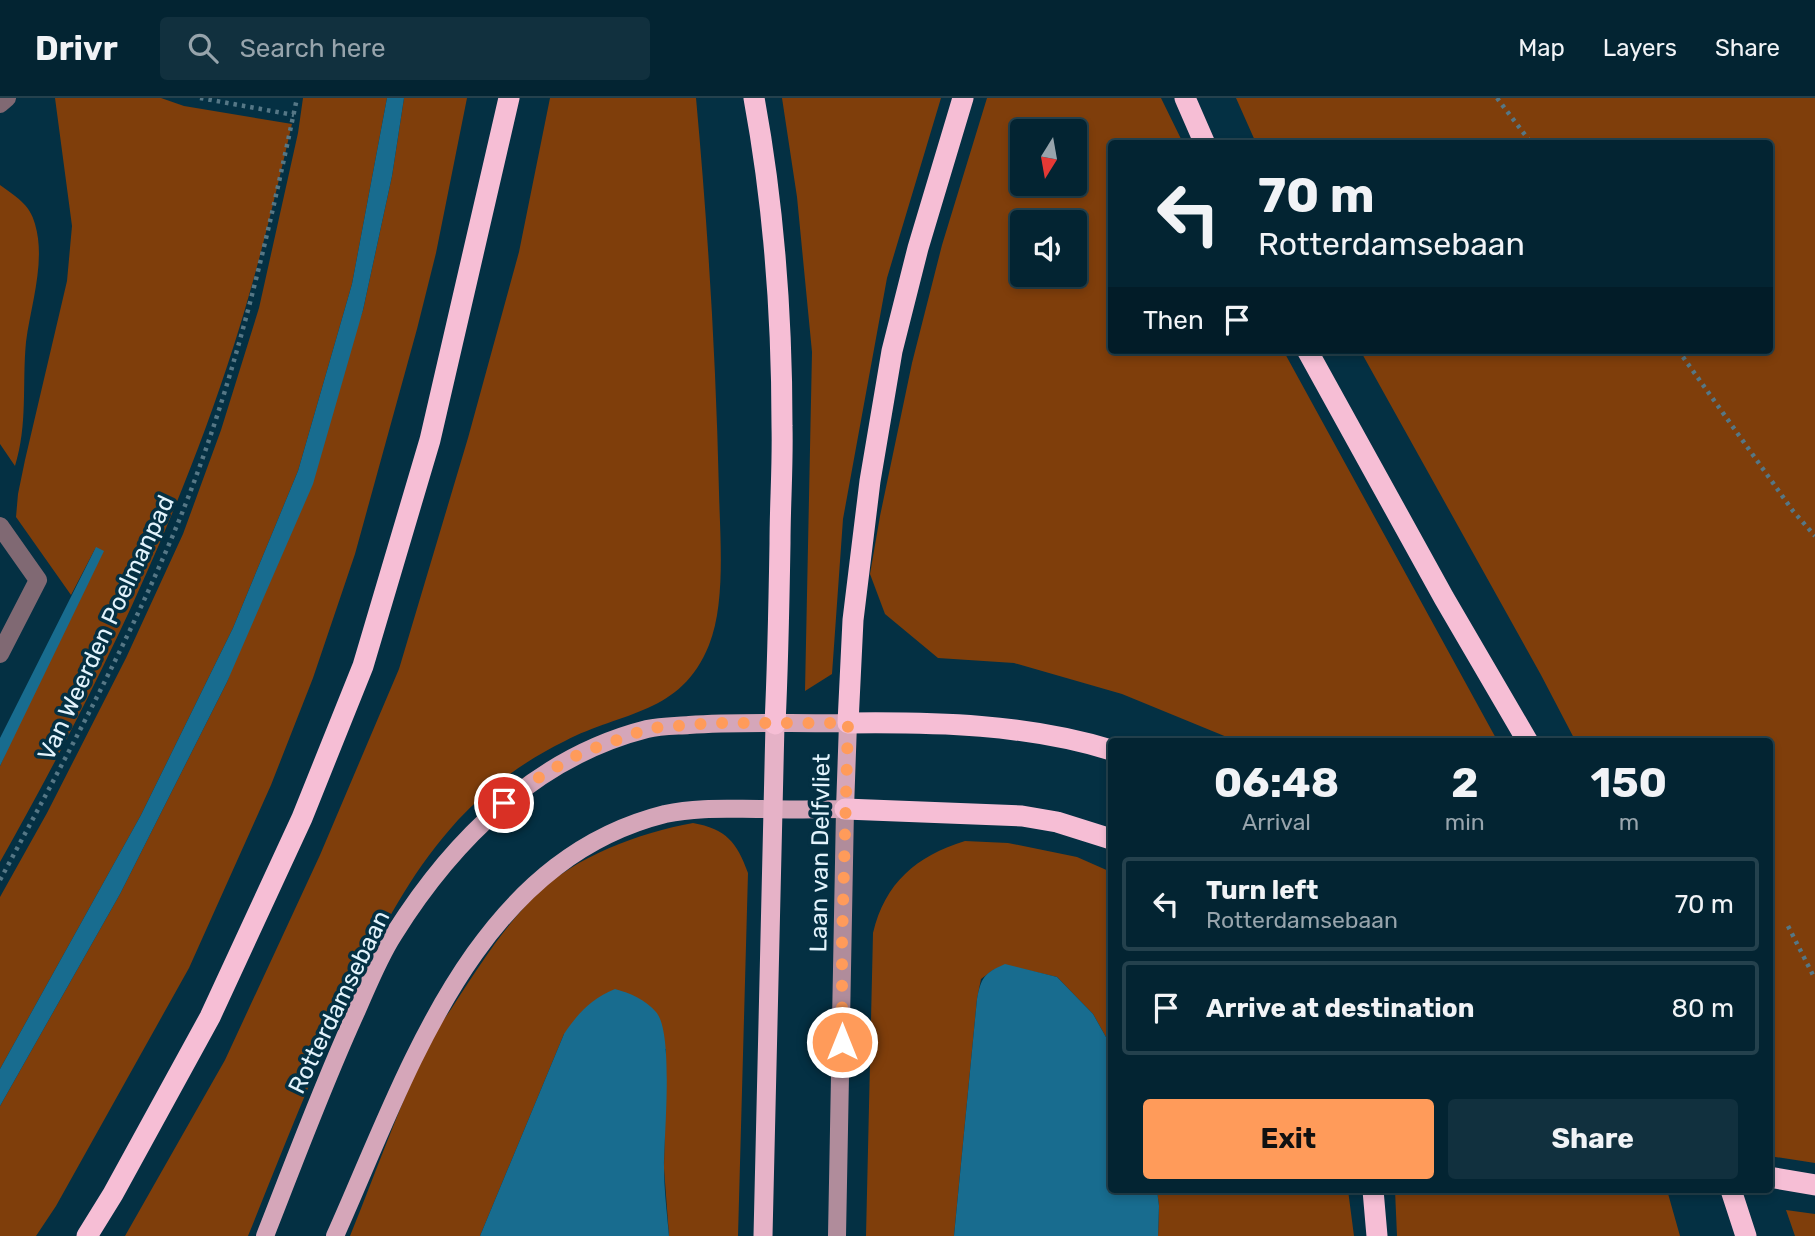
<!DOCTYPE html>
<html lang="en">
<head>
<meta charset="utf-8">
<style>
	body { margin:0; font-family:Rubik,sans-serif; background:#11303e; color:#f1f3f6; height:100vh; display:flex; flex-direction:column; font-size:26px; white-space:nowrap }
	* { box-sizing:border-box; margin:0 }
	p { font-size:23px; color:#97a4ac }
	.icon { flex:none; width:38px; height:38px; fill:none; stroke:currentColor; stroke-width:2; stroke-linecap:round; stroke-linejoin:round }
	.map { position:relative; flex:1; overflow:hidden }
	.side { position:absolute; left:1108px; top:640px; width:665px; height:455px; display:flex; flex-direction:column; background:#032432; border-radius:7px; box-shadow:0 4px 10px #0003,0 0 0 2px #24414d }
	.side>* { flex:none }
	.banner { position:absolute; left:1108px; top:42px; width:665px; height:214px; border-radius:7px; box-shadow:0 4px 10px #0003,0 0 0 2px #24414d; background:#032432; color:#f1f3f6; overflow:hidden }
	.needle { width:46px; rotate:191deg }
	.controls { position:absolute; left:1010px; top:21px; display:grid; gap:14px }
	.controls a { display:grid; place-items:center; width:77px; height:77px; border-radius:7px; background:#032432; box-shadow:0 4px 10px #0003,0 0 0 2px #24414d; font-size:35px }
	.pin { position:absolute; display:grid; place-items:center; width:60px; height:60px; color:#fff; margin:-30px; border:4px solid #fff; border-radius:50%; box-shadow:0 2px 7px #0007 }
	.me { position:absolute; width:77px; margin:-38px; rotate:0deg; stroke-linejoin:round; filter:drop-shadow(0 0 5px #0008) }
	.turn { display:flex; align-items:center; gap:24px; height:147px; padding:0 35px; font-size:32px }
	.turn .icon { width:91px; height:91px; stroke-width:2.5 }
	.turn b { display:block; font-size:49px; line-height:60px }
	.then { display:flex; align-items:center; height:66px; padding:0 35px; background:#0003; gap:14px; font-size:26px }
	.eta { display:flex; justify-content:space-evenly; align-items:center; height:119px; text-align:center }
	.eta b { font-size:42px; font-weight:700; line-height:49px }
	.primary-button { display:flex; gap:14px; margin-top:auto; padding:14px 35px }
	.primary-button a { flex:1; height:80px; border-radius:7px; background:#ff9b5a; color:#111; font-size:28px; font-weight:700; line-height:80px; text-align:center }
	.primary-button a+a { background:#11303e; color:#f1f3f6 }
	ul { padding:0; list-style:none }
	li { display:flex; align-items:center; gap:21px; height:94px; margin:0 14px 10px; padding:0 21px; border:4px solid #24414d; border-radius:7px }
	li div { flex:1 }
	li b { display:block; font-size:26px }
	li em { font-style:normal }
	header { display:flex; align-items:center; gap:42px; box-sizing:border-box; height:98px; padding:0 35px; background:#032432; border-bottom:2px solid #24414d }
	header strong { font-size:33px }
	nav { display:flex; gap:38px; margin-inline-start:auto; font-size:24px }
	.search { width:490px; height:63px; background:#11303e; display:flex; align-items:center; gap:18px; box-sizing:border-box; padding:0 24px; border-radius:7px; color:#97a4ac; font-size:26px }
	.map>svg:first-child { display:block }
	.green { fill:#7f3e0b; fill-rule:evenodd }
	.water { fill:#186c8f }
	.lines { fill:none; stroke-linecap:round; stroke-linejoin:round }
	.path { stroke:#557786; stroke-width:4.5; stroke-dasharray:3.5 5; stroke-linecap:butt }
	.minor { stroke:#806973; stroke-width:18 }
	.secondary { stroke:#b08c9b; stroke-width:18 }
	.primary { stroke:#d5a6b9; stroke-width:18 }
	.trunk { stroke:#e6b2c7; stroke-width:19 }
	.motorway { stroke:#f6bed5; stroke-width:21 }
	.route { stroke:#ff9b5a; stroke-width:12; stroke-dasharray:0 21.6 }
	.labels { text-anchor:middle; stroke-width:7; stroke-linejoin:round; paint-order:stroke }
	.street-label { font-size:24px; fill:#e2f3fc; stroke:#043043 }
</style>
</head>
<body>
<header>
<strong>Drivr</strong>
<div class="search"><svg class="icon" aria-label="search" viewBox="0 0 24 24"><circle cx="10" cy="10" r="6"/><path d="M15 15l6 6"/></svg>Search here</div>
<nav><a>Map</a><a>Layers</a><a>Share</a></nav>
</header>
<div class="map">
<svg width="1815" height="1138" viewBox="0 0 1815 1138">
	<rect width="100%" height="100%" fill="#043043"/>
	<path class="green" d="M55 0H161L184 8 292 26C275 100 257 175 234 247 177 426 92 601 0 764V668L96 449 71 497 16 419 18 396 25 362 67 183 72 128Z
		M303 0H387L352 186 298 373 233 530 141 717 0 971V799L47 715 126 560 183 436 221 332 259 210 298 35Z
		M404 0H467L436 155 417 231 355 456 313 580 271 687 189 870 56 1108 36 1138H0V1008L120 796 227 584 363 212 392 78Z
		M550 0H696C708 131 716 262 719 394 720 439 726 505 709 547 681 617 622 613 565 643 524 663 489 689 458 722 414 771 390 816 361 874 318 960 284 1049 248 1138H125L225 962 320 757 399 571 468 340 519 154Z
		M782 0H941L887 180 843 421 832 576 805 593 812 254 797 99Z
		M987 0H1161L1183 45 1111 46V252H1283L1498 644H1239L1122 596 1014 565 938 560 885 516 870 476 880 418 912 265 942 147ZM1022 33H1074V86H1022ZM1022 124H1074V177H1022Z
		M1236 0H1815V1065L1769 1058V644H1576L1541 577 1360 252H1769V46L1256 45Z
		M0 87C15 98 30 106 35 126 46 163 31 206 26 244 22 285 28 327 15 368L0 346Z
		M693 725C726 731 737 744 748 775L738 1138H669L664 1070 666 951 564 936 480 1138H350C376 1074 399 1008 429 945 436 931 447 918 455 905 479 868 504 829 535 798 575 758 639 735 693 725Z
		M965 743 1008 745 1077 759 1111 774V948L1093 916 1057 879 1005 867 993 872 981 881 977 901 954 1138H866L873 835C885 785 916 758 965 743Z
		M1157 1092H1348L1354 1138H1158L1159 1108Z
		M1395 1092H1667L1680 1138H1397Z
		M1786 1112 1815 1116V1138H1795Z"/>
	<path class="water" d="M387 0H404L392 78 363 212 313 386 227 584 120 796 0 1008V971L141 717 233 530 298 373 352 186Z
		M96 449 104 453 0 668V640Z
		M1005 866 1057 879 1093 916 1111 948V1092H1157L1159 1108 1158 1138H954L977 901C981 880 984 875 1005 866Z
		M615 891C630 895 646 902 656 914 674 934 664 1037 664 1068 664 1091 667 1115 669 1138H480L564 936C578 915 591 901 615 891Z"/>
	<g class="lines">
		<path class="path" d="M200 0 294 17
			M1497 0 1532 46
			M1678 252 1793 413 1815 438
			M0 782C61 669 123 555 173 437 232 297 266 148 297 0
			M1788 828 1815 881"/>
		<path class="minor" d="M0 6 7 0
			M0 428 38 482 0 556"/>
		<path class="secondary" d="M837 1138 845 711"/>
		<path class="primary" d="M265 1138C295 1062 323 986 357 912 368 887 379 859 394 836 453 742 536 659 647 631 660 628 675 628 689 627 742 623 795 626 848 625L845 711C817 711 789 712 760 711 728 711 697 709 665 716 473 764 407 978 335 1138"/>
		<path class="trunk" d="M763 1138 775 626"/>
		<path class="motorway" d="M754 0C774 108 782 218 782 328 783 367 780 406 780 445 779 505 778 565 775 626
			M963 0 918 150 892 253 870 383 853 522 848 625C936 624 1027 626 1111 652
			M1185 0 1205 46
			M1307 252 1444 500 1528 644
			M845 711 1022 718 1057 724 1111 741
			M1769 1079 1815 1087
			M1373 1092 1377 1138
			M1731 1092 1746 1138
			M87 1138 113 1096 210 919 302 720 363 568 430 342 509 0"/>
	</g>
	<g class="lines">
		<path class="route" d="M504 705 541 678 581 655 650 630 712 625H848L842 844V944"/>
	</g>
	<g class="labels">
		<g class="street-label">
			<text transform="translate(106 530) rotate(-65)" y="8">Van Weerden Poelmanpad</text>
			<text transform="translate(820 755) rotate(-89)" y="8">Laan van Delfvliet</text>
			<text transform="translate(339 904) rotate(-64)" y="8">Rotterdamsebaan</text>
		</g>
	</g>
</svg>
<div class="controls">
<a><svg class="needle" viewBox="-14 -14 28 28"><path d="M0-13l5 13h-10z" fill="#e53935"/><path d="M0 13l5-13h-10z" fill="#97a4ac"/></svg></a>
<a><svg class="icon" aria-label="sound" viewBox="0 0 24 24"><path d="M4 9h4l5-4v14l-5-4H4zM17 9q2 3 0 6"/></svg></a>
</div>
<div class="pin" style="left:504px;top:705px;background:#d93025"><svg class="icon" aria-label="arrive" viewBox="0 0 24 24"><path d="M6 21V4h12l-3 4 3 4H6"/></svg></div>
<svg class="me" style="left:842px;top:944px" viewBox="-20 -20 40 40"><circle r="17" fill="#ff9b5a" stroke="#fff" stroke-width="3"/><path d="M0-11L8 9 0 5-8 9z" fill="#fff"/></svg>
<div class="banner">
<div class="turn"><svg class="icon" aria-label="left" viewBox="0 0 24 24"><path d="M17 20v-9H6M10 6l-5 5 5 5"/></svg><div><b>70 m</b>Rotterdamsebaan</div></div>
<div class="then">Then<svg class="icon" aria-label="arrive" viewBox="0 0 24 24"><path d="M6 21V4h12l-3 4 3 4H6"/></svg></div>
</div>
<section class="side">
<div class="eta">
<div><b>06:48</b><p>Arrival</p></div>
<div><b>2</b><p>min</p></div>
<div><b>150</b><p>m</p></div>
</div>
<ul>
<li><svg class="icon" aria-label="left" viewBox="0 0 24 24"><path d="M17 20v-9H6M10 6l-5 5 5 5"/></svg><div><b>Turn left</b><p>Rotterdamsebaan</p></div><em>70 m</em></li>
<li><svg class="icon" aria-label="arrive" viewBox="0 0 24 24"><path d="M6 21V4h12l-3 4 3 4H6"/></svg><div><b>Arrive at destination</b></div><em>80 m</em></li>
</ul>
<div class="primary-button"><a>Exit</a><a>Share</a></div>
</section>
</div>
</body>
</html>
